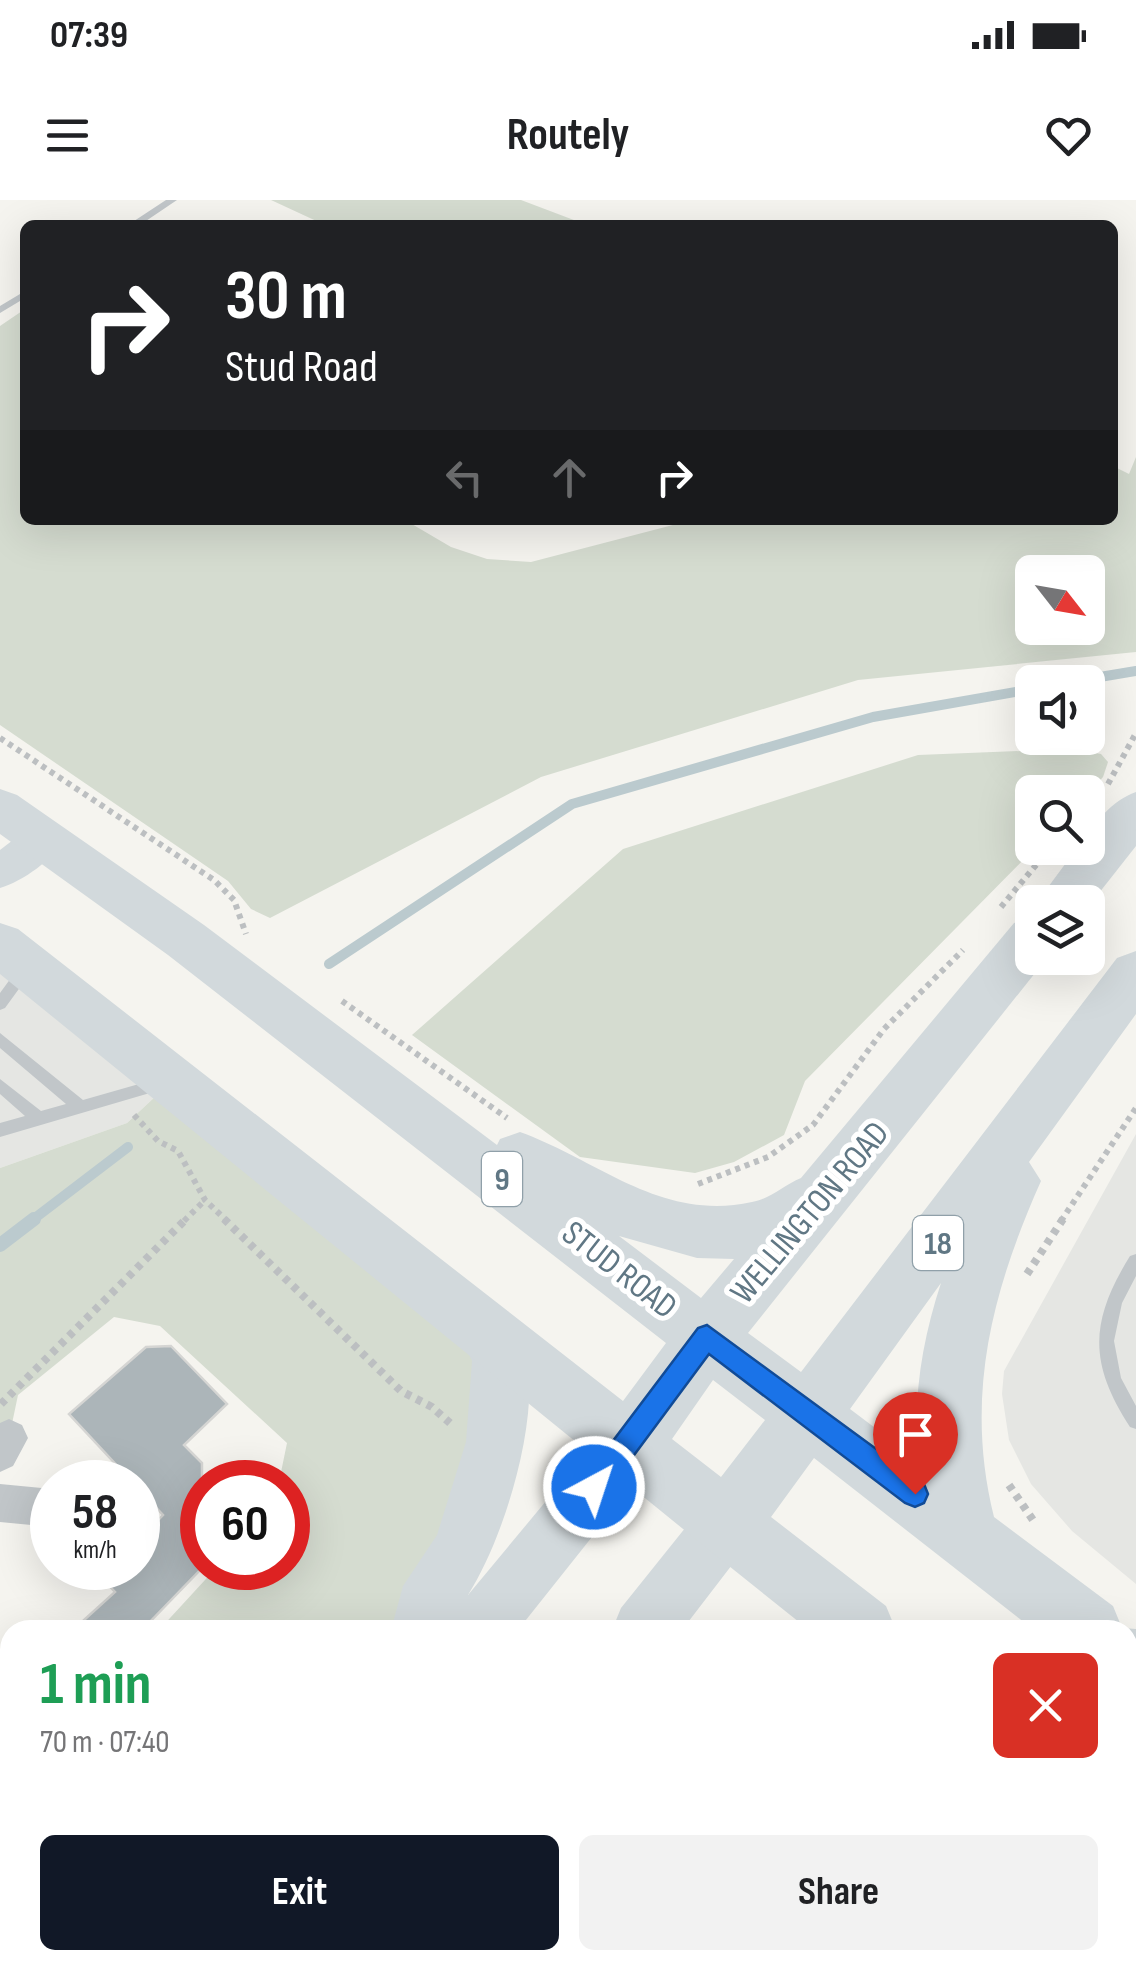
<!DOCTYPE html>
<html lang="en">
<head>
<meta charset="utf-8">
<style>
	body { margin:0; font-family:"Sofia Sans Condensed",sans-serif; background:#f2f2f2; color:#202124; height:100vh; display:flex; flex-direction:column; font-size:38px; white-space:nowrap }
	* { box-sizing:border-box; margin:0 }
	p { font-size:32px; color:#757577 }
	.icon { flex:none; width:55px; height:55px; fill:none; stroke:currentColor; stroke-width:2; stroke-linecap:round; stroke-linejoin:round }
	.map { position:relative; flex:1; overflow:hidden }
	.sheet { position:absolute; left:0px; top:1420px; width:1138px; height:350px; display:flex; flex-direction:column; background:#fff; border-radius:30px 30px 0 0; box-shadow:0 10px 40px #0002 }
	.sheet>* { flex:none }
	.top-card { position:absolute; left:20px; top:20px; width:1098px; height:305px; border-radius:15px; box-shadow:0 10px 40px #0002; background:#202124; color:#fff; overflow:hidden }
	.needle { width:65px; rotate:121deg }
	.fabs { position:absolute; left:1015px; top:355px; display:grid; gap:20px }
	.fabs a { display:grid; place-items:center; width:90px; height:90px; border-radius:15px; background:#fff; box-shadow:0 10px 40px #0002; font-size:50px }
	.speed { position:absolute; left:30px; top:1260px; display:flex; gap:20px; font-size:50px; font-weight:700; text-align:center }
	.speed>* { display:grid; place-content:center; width:130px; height:130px; border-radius:50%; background:#fff; box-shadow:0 10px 40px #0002; line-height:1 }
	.speed small { font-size:25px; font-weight:400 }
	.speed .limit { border:15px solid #d22; background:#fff; color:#111 }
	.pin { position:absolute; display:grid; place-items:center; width:85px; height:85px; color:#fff; margin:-102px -42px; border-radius:50% 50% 50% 0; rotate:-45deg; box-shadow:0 0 10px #0007 }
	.pin .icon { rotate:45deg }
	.me { position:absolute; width:110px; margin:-55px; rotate:40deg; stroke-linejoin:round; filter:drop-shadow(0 0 8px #0008) }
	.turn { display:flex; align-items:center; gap:35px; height:210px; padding:0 40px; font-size:45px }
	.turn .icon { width:130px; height:130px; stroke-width:2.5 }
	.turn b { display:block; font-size:70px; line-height:85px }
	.lanes { display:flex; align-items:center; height:95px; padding:0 40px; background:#0003; justify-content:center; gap:50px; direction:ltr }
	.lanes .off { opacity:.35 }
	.round { display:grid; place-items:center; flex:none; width:105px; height:105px; border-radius:15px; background:#f2f2f2 }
	.overview { display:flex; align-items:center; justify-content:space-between; height:170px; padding:0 40px }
	h1 { font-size:60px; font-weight:700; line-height:75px; color:#1e9e55 }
	.button { display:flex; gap:20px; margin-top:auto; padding:20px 40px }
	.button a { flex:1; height:115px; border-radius:15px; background:#111827; color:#fff; font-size:40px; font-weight:700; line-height:115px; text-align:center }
	.button a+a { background:#f2f2f2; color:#202124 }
	.status { display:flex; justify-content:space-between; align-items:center; height:70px; padding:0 50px; background:#fff; direction:ltr }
	.status svg { height:28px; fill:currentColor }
	header { display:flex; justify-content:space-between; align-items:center; height:130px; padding:0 40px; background:#fff; font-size:45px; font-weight:700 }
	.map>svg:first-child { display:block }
	.built { fill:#e5e6e3 }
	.green { fill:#d5dcd0; fill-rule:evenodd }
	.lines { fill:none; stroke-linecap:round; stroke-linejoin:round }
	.stream-far1 { stroke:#bbcace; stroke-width:10 }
	.stream { stroke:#bbcace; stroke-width:14 }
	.building { fill:#acb5b9; stroke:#d5d5d3; stroke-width:2.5 }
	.path-far1 { stroke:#bcbfc1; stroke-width:6; stroke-dasharray:5 5; stroke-linecap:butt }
	.path { stroke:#bcbfc1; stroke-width:8; stroke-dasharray:6 6; stroke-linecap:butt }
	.lane { fill:#c1c6c9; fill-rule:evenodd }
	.street { fill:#c1c6c9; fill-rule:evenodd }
	.secondary { fill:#d2d9dc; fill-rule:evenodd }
	.primary { fill:#d2d9dc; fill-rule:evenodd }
	.highway { fill:#d2d9dc; fill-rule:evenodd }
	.route { fill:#1a73e8; stroke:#114b97; stroke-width:2.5 }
	.labels { text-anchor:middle; stroke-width:10; stroke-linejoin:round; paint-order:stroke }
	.shield { fill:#fff; stroke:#90a0a9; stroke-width:2.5 }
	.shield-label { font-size:32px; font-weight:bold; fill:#607784 }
	.street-label { font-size:35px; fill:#607784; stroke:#fff }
</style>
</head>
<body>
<div class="status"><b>07:39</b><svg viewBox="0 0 49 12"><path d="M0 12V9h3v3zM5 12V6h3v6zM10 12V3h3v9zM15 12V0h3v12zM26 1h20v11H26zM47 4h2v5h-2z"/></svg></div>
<header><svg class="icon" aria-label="menu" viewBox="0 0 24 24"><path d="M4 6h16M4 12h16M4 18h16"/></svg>Routely<svg class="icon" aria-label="heart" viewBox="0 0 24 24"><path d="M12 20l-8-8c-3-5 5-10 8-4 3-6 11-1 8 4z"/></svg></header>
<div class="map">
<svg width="1136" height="1770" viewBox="0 0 1136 1770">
	<rect width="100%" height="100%" fill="#f5f4ef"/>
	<path class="built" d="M0 744 173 880 127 923 0 968Z
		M1136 934V1384L1072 1331 1031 1284 1009 1240 1002 1194 1004 1171Z
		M628 1760H818L828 1770H627Z"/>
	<path class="green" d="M271 0H521L587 25H325Z
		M25 109V320H405L451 347 487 359 531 362 692 320H1112L1113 266 1129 274 1136 257V452L858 480 541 577 270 718 251 709 228 681 0 525V126ZM1088 372V428H1032V372Z
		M1072 549 1101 554 1108 562 1103 577 1088 594 1032 592 1035 648 805 881 784 935 734 962 695 973 580 957 412 835 623 649 918 555Z
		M173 880 500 1160 422 1430H159L216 1368H288V1282H279L287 1243 160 1126 114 1117 18 1195 9 1238 0 1253V968L127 923Z
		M10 1604V1760H209L201 1770H0V1618Z"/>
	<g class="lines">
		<path class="stream-far1" d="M1070 482 1136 471
			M329 764 572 604 873 517 1032 489
			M31 1021 128 947"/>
		<path class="stream" d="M0 1045 34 1019"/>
	</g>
	<path class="building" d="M171 1146 227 1204 184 1245 202 1263V1368L142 1430H73L115 1392 92 1368H138V1341L163 1315 69 1214 146 1147Z"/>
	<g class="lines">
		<path class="path-far1" d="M0 538 214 680 234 700 246 734
			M1108 584 1136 533
			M1001 707 1041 659
			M342 801 507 918
			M134 915 158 941 178 951 205 1000 227 1021
			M698 984 768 957 813 925 884 829 963 750
			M184 1021 205 1000
			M1061 1021 1136 908"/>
		<path class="path" d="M224 1019 401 1191 432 1207 450 1223
			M1027 1074 1063 1019
			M1 1204 186 1019
			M1009 1285 1033 1320
			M1067 1760 1078 1770
			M583 1770 591 1760"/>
		<path class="lane" d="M166 0H177L140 25H128Z
			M25 91V98L0 113V106Z
			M24 765 29 767 31 771 29 775 5 808 0 810V793L19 767Z
			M0 833 83 900 160 878 165 879 167 884 165 889 160 890 0 937V923L25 916 0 894V879L41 911 66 904 0 848Z
			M1136 1054V1076L1122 1103 1114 1141 1121 1178 1136 1206V1229L1130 1227C1088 1162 1090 1121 1130 1056Z
			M649 1760H669V1770H649Z
			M682 1760H709L715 1770H688Z
			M954 1760H977L972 1770H949Z"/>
		<path class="street" d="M9 1219 22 1225 28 1238 13 1266 0 1272V1223Z
			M0 1284 52 1289V1327L0 1322Z"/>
		<path class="secondary" d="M44 622 58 627 64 638C53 660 23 681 0 688V650L30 627Z"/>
		<path class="primary" d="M486 1104 506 1111C513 1126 526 1145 528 1162 537 1228 504 1338 468 1395L610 1224 630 1215 650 1224 659 1244 650 1264 518 1430H391L403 1386 437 1335 466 1242 472 1161 458 1130 466 1111Z
			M727 1293 748 1302 757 1323 748 1344 682 1430H612L621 1408 706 1302Z
			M170 1760H242L238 1770H166Z
			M344 1760H416L412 1770H340Z"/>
		<path class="highway" d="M0 589 17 595 204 725 497 945 500 939 520 932C598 960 661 1022 752 1002 770 999 784 985 801 978L1014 723 1032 717V758H1047L748 1133 801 1172 1117 758 1136 751V814L1029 962 1041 981C992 1091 964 1197 994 1317L1113 1406 1122 1428 1136 1429V1501L1128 1498V1430H1034L814 1258 771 1317 886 1406 896 1430H809L704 1346 0 774V723L18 729 623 1201 666 1143 168 755 0 634ZM619 1036 697 1058 734 1059 701 1098ZM941 1083C922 1141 912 1200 919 1261L850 1209ZM713 1180 765 1220 721 1277 672 1239Z
			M1136 592V646L1088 707V702H1037L1077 648H1088C1088 624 1115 599 1136 592Z
			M1128 1608 1136 1611V1687L1128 1684Z"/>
	</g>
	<path class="route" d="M707 1125 924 1284 928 1294 924 1303 915 1307 905 1303 709 1154 603 1297 594 1301 585 1297 581 1287 585 1278 698 1128Z"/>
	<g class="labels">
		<g class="shield">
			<rect x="482" y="952" width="40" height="54" rx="8"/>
			<rect x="913" y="1016" width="50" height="54" rx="8"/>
		</g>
		<g class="shield-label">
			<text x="502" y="990">9</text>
			<text x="938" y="1054">18</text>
		</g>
		<g class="street-label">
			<text transform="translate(809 1012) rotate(-50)" y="12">WELLINGTON ROAD</text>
			<text transform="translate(620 1069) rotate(38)" y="12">STUD ROAD</text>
		</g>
	</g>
</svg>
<div class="fabs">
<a><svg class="needle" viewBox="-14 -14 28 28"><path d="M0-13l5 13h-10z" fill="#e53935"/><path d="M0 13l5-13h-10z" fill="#757577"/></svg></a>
<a><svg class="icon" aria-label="sound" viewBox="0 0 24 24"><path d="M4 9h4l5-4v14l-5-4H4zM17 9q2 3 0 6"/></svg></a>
<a><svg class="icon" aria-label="search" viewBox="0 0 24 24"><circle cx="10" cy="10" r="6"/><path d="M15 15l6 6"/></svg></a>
<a><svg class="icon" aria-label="layers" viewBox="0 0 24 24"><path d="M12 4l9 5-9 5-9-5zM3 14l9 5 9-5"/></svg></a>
</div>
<div class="speed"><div>58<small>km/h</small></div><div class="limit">60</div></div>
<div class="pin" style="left:915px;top:1294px;background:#d93025"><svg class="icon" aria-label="arrive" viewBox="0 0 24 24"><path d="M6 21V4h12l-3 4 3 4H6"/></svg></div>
<svg class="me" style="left:594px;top:1287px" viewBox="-20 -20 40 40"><circle r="17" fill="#1a73e8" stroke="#fff" stroke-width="3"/><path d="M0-11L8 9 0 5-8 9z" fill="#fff"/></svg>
<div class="top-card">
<div class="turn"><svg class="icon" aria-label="right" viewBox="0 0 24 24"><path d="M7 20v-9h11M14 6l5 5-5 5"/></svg><div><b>30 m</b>Stud Road</div></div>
<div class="lanes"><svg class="icon off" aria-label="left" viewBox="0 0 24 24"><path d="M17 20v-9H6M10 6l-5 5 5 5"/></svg><svg class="icon off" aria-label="ahead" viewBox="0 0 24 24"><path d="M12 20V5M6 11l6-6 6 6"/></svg><svg class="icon" aria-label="right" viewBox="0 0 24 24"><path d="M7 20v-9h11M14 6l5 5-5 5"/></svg></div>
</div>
<section class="sheet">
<div class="overview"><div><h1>1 min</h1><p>70 m · 07:40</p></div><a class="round" style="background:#d93025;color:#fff"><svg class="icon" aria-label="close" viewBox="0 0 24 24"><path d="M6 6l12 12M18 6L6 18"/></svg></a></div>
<div class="button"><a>Exit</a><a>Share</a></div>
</section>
</div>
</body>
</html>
